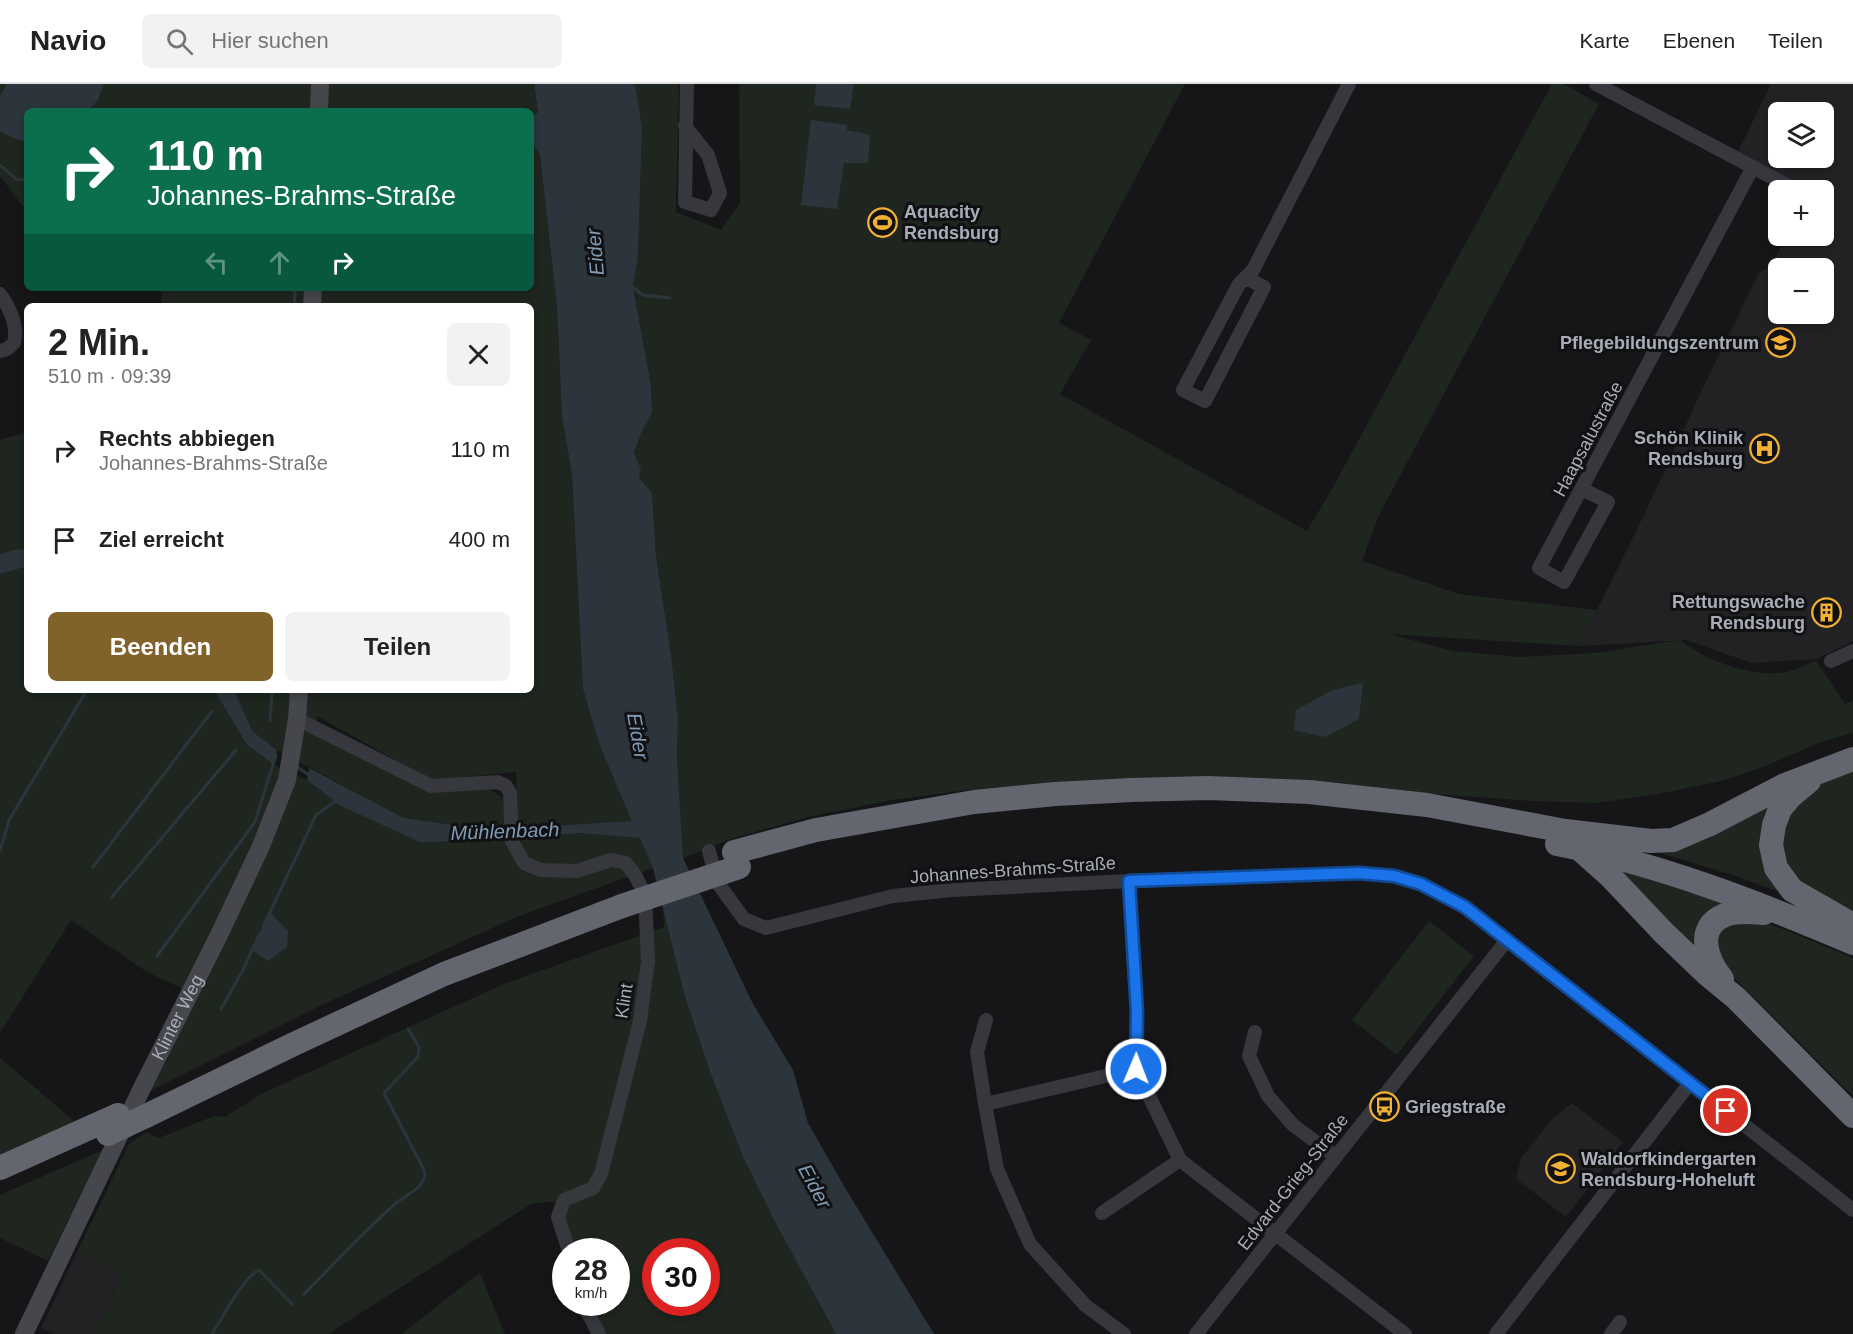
<!DOCTYPE html>
<html lang="de">
<head>
<meta charset="utf-8">
<style>
	body { margin:0; font-family:Helvetica,sans-serif; background:#f2f2f2; color:#222; height:100vh; display:flex; flex-direction:column; font-size:22px; white-space:nowrap }
	* { box-sizing:border-box; margin:0 }
	p { font-size:20px; color:#767676 }
	.icon { flex:none; width:33px; height:33px; fill:none; stroke:currentColor; stroke-width:2; stroke-linecap:round; stroke-linejoin:round }
	.map { position:relative; flex:1; overflow:hidden }
	.panel { position:absolute; left:24px; top:219px; width:510px; height:390px; display:flex; flex-direction:column; background:#fff; border-radius:9px; box-shadow:0 3px 9px #0003 }
	.panel>* { flex:none }
	.banner { position:absolute; left:24px; top:24px; width:510px; height:183px; border-radius:9px; box-shadow:0 3px 9px #0003; background:#0b6e4f; color:#fff; overflow:hidden }
	.fabs { position:absolute; left:1768px; top:18px; display:grid; gap:12px }
	.fabs a { display:grid; place-items:center; width:66px; height:66px; border-radius:9px; background:#fff; box-shadow:0 3px 9px #0003; font-size:30px }
	.speed { position:absolute; left:552px; top:1154px; display:flex; gap:12px; font-size:30px; font-weight:700; text-align:center }
	.speed>* { display:grid; place-content:center; width:78px; height:78px; border-radius:50%; background:#fff; box-shadow:0 3px 9px #0003; line-height:1 }
	.speed small { font-size:15px; font-weight:400 }
	.speed .limit { border:9px solid #d22; background:#fff; color:#111 }
	.pin { position:absolute; display:grid; place-items:center; width:51px; height:51px; color:#fff; margin:-26px; border:3px solid #fff; border-radius:50%; box-shadow:0 2px 6px #0007 }
	.me { position:absolute; width:66px; margin:-33px; rotate:1deg; stroke-linejoin:round; filter:drop-shadow(0 0 4px #0008) }
	.turn { display:flex; align-items:center; gap:21px; height:126px; padding:0 24px; font-size:27px }
	.turn .icon { width:78px; height:78px; stroke-width:2.5 }
	.turn b { display:block; font-size:42px; line-height:51px }
	.lanes { display:flex; align-items:center; height:57px; padding:0 24px; background:#0003; justify-content:center; gap:30px; direction:ltr }
	.lanes .off { opacity:.35 }
	.round { display:grid; place-items:center; flex:none; width:63px; height:63px; border-radius:9px; background:#f2f2f2 }
	.headline { display:flex; align-items:center; justify-content:space-between; height:102px; padding:0 24px }
	h1 { font-size:36px; font-weight:600; line-height:45px }
	.button { display:flex; gap:12px; margin-top:auto; padding:12px 24px }
	.button a { flex:1; height:69px; border-radius:9px; background:#80622a; color:#fff; font-size:24px; font-weight:600; line-height:69px; text-align:center }
	.button a+a { background:#f2f2f2; color:#222 }
	ul { padding:0; list-style:none }
	li { display:flex; align-items:center; gap:18px; height:90px; padding:0 24px }
	li div { flex:1 }
	li b { display:block; font-size:22px }
	li em { font-style:normal }
	header { display:flex; align-items:center; gap:36px; box-sizing:border-box; height:84px; padding:0 30px; background:#fff; border-bottom:2px solid #e0e0e0 }
	header strong { font-size:28px }
	nav { display:flex; gap:33px; margin-inline-start:auto; font-size:21px }
	.search { width:420px; height:54px; background:#f2f2f2; display:flex; align-items:center; gap:15px; box-sizing:border-box; padding:0 21px; border-radius:9px; color:#767676; font-size:22px }
	.map>svg:first-child { display:block }
	.built { fill:#222225; fill-rule:evenodd }
	.green { fill:#1e261f; fill-rule:evenodd }
	.water { fill:#2c353c }
	.lines { fill:none; stroke-linecap:round; stroke-linejoin:round }
	.stream { stroke:#2c353c; stroke-width:3 }
	.street { stroke:#37383d; stroke-width:14 }
	.secondary { stroke:#45474d; stroke-width:18 }
	.highway { stroke:#63666e; stroke-width:24 }
	.highway-bridge { stroke:#63666e; stroke-width:24 }
	.route-casing { stroke:#114b97; stroke-width:15 }
	.route { stroke:#1a73e8; stroke-width:10 }
	.labels { text-anchor:middle; stroke-width:6; stroke-linejoin:round; paint-order:stroke }
	.poi-label { font-size:18px; font-weight:bold; fill:#a8adb8; stroke:#111113; text-anchor:start }
	.street-label { font-size:18px; fill:#a8adb8; stroke:#111113 }
	.water-label { font-size:20px; font-style:italic; fill:#7f9bb3; stroke:#111113 }
</style>
</head>
<body>
<header>
<strong>Navio</strong>
<div class="search"><svg class="icon" aria-label="search" viewBox="0 0 24 24"><circle cx="10" cy="10" r="6"/><path d="M15 15l6 6"/></svg>Hier suchen</div>
<nav><a>Karte</a><a>Ebenen</a><a>Teilen</a></nav>
</header>
<div class="map">
<svg width="1853" height="1250" viewBox="0 0 1853 1250">
	<rect width="100%" height="100%" fill="#161618"/>
	<path class="built" d="M1771 0H1853V557L1817 575 1751 579 1687 556 1579 562 1643 433 1707 295 1759 189 1773 179 1786 152H1824V106H1808V105L1737 70ZM1779 28H1824V74H1779ZM1779 184H1824V230H1779Z
		M1572 1019 1623 1058 1566 1133 1516 1095 1521 1074 1552 1035Z
		M77 1168 123 1191 94 1250H54L41 1244Z"/>
	<path class="green" d="M0 0H534L538 28 531 34V27H27V128L0 92Z
		M635 0H679L676 128 721 146 740 119 739 0H1185L1059 239 1091 256 1060 310 1307 447 1332 405 1552 0H1564L1599 20 1379 431 1362 477 1459 510 1597 526 1579 562 1389 550 1453 567 1519 573 1595 569 1680 556C1705 576 1748 592 1780 589 1792 588 1805 581 1816 577L1845 620 1853 616V649L1818 659 1768 681 1726 696 1658 710 1596 719 1532 717 1361 705 1058 699 975 705 892 716 812 732 734 754 683 774 677 673 678 634 671 570 656 472 652 410 639 394 641 385 634 370 642 347 652 327 651 301 633 203 638 172 642 44 635 8Z
		M531 56 540 72 557 223 562 333 572 391 583 605 599 660 633 737 517 744 516 688 431 696 317 632 315 649 429 707 487 704 502 713 507 746 468 743 404 734 269 662 253 648 234 606H531V222H162L161 204H531Z
		M27 348V466L17 465 0 470V356Z
		M21 484H27V606H214L247 661 273 680 307 696 341 722 420 757 512 756 580 749 640 753 653 784 519 832 326 919 150 1007 169 973 155 980 183 905 147 888 71 836 0 949V490Z
		M1853 683V830L1790 796 1776 754 1800 710Z
		M1786 703 1769 736 1796 814 1733 791 1647 765Z
		M1602 779 1733 820 1703 876Z
		M663 819 685 913 710 988 743 1073 776 1140 836 1250H599L584 1218H616V1167H569L558 1133 563 1116 531 1120 328 1250H94L123 1191 77 1168 129 1060 147 1048 159 1054 214 1032 225 1033 263 1009 504 900 664 843ZM656 1167H706V1218H656Z
		M1746 832 1783 845 1853 874V1012L1724 884 1714 845Z
		M1429 837 1474 872 1397 971 1352 936Z
		M0 974 79 1041 0 1074Z
		M103 1066 48 1177 0 1154V1111Z
		M480 1189 505 1250H401Z"/>
	<path class="water" d="M7 0H104L98 16 87 27H27V57C17 57 9 52 0 47V12Z
		M534 0H635L642 44 638 172 633 203 651 301 652 328 642 347 634 369 641 385 639 394 652 409 656 472 671 570 678 634 677 673 683 774 753 920 793 986 808 1039 847 1107 934 1250H836L776 1140 743 1073 710 988 685 913 653 784 640 754 580 749 518 755 420 758 341 722 307 696 309 684 404 734 468 743 507 746 517 744 632 737 599 660 583 605 572 391 562 333 557 223 540 72 531 56V34L538 28Z
		M816 0H854L850 25 814 21Z
		M811 36 847 41V46L870 51 868 79H844L837 125 801 121Z
		M17 465 27 466V484H21L0 490V470Z
		M1363 599 1359 635 1325 653 1294 646 1296 626 1333 606Z
		M214 606H234L253 648 277 666 273 680 247 661Z
		M270 828 288 847 287 863 268 877 252 866Z"/>
	<g class="lines">
		<path class="stream" d="M0 81 17 96 27 95
			M633 203 643 211 670 214
			M292 204 295 208 294 222
			M270 637 272 606
			M297 683 312 693
			M0 767 9 736 87 606
			M93 783 212 627
			M112 813 236 666
			M263 843 316 731 337 716
			M157 872 255 738 276 671
			M221 925 243 886 260 849
			M304 1210C334 1180 363 1148 395 1120 406 1110 425 1105 425 1088L384 1009 418 973 419 963 408 945
			M212 1250C223 1233 242 1195 259 1186L292 1220"/>
		<path class="street" d="M1596 0 1796 106
			M685 42 708 71 720 109 711 126 685 118 687 0
			M1246 194 1264 203 1205 317 1183 306 1239 200 1253 186 1349 0
			M0 210C10 224 18 242 14 259L7 265 0 267
			M1582 405 1608 418 1564 498 1539 484 1753 83
			M1831 577 1853 567
			M297 635 431 702 498 698 506 702 510 709 511 737
			M512 757 524 779 541 786 577 787 611 776 626 779 635 791 645 811 648 877 640 937 601 1090 593 1104 564 1116 558 1133 569 1167
			M709 767 717 798 744 835 766 844 893 812 952 806 1129 797 1359 789 1394 792 1421 800 1465 823 1853 1126
			M1129 797 1137 928 1136 985 1180 1076 1405 1250
			M1255 948 1249 972 1268 1012 1293 1041 1336 1073
			M985 1020 977 968 986 936
			M1102 1129 1180 1076
			M584 1218 588 1229 599 1250
			M1124 1250 1085 1221 1030 1160 997 1085 985 1020 1136 985
			M1196 1250 1507 856
			M1496 1250 1690 999
			M1611 1250 1620 1238"/>
		<g class="secondary">
			<path d="M319 27 320 0"/>
			<path d="M312 222 313 204"/>
			<path id="s1" d="M24 1250 142 1004 219 851 261 762 287 696 297 635 299 606"/>
		</g>
		<path class="highway" d="M1809 697 1791 712 1780 725 1774 741 1771 761 1776 784 1792 806 1853 841
			M1557 760C1659 780 1757 818 1853 859
			M734 768 816 746 974 718 1055 710 1132 706 1208 704 1309 708 1427 721 1565 747 1651 757 1673 756 1710 740 1785 701 1853 675
			M1583 768 1610 792 1663 848 1708 891 1736 914 1853 1032
			M1722 895C1707 876 1694 843 1725 831 1737 826 1752 828 1764 829
			M146 1032 294 960 444 890 622 822
			M0 1084 118 1031"/>
		<path class="highway-bridge" d="M622 822 739 783
			M108 1050 146 1032"/>
	</g>
	<g class="lines">
		<defs>
			<path id="route" d="M1136 985 1137 928 1129 797 1359 789 1394 792 1421 800 1465 823 1726 1027"/>
		</defs>
		<use href="#route" class="route-casing"/>
		<use href="#route" class="route"/>
	</g>
	<defs>
		<symbol id="stadium-ring" viewBox="-11 -11 22 22"><circle r="9.5" fill="#111113" stroke="#f2b134" stroke-width="1.5"/><path d="M0-5a6.5 5 0 1 0 0 10a6.5 5 0 1 0 0-10ZM-3.5-1.8h7v3.6h-7Z" fill="#f2b134"/></symbol>
		<symbol id="university-ring" viewBox="-11 -11 22 22"><circle r="9.5" fill="#111113" stroke="#f2b134" stroke-width="1.5"/><path d="M0-5L7-2L0 1L-7-2ZM-4 1L0 2.5L4 1V4Q0 6-4 4Z" fill="#f2b134"/></symbol>
		<symbol id="hospital-ring" viewBox="-11 -11 22 22"><circle r="9.5" fill="#111113" stroke="#f2b134" stroke-width="1.5"/><path d="M-5-5h3v3.5h4V-5h3V5h-3V1.5h-4V5h-3Z" fill="#f2b134"/></symbol>
		<symbol id="building-ring" viewBox="-11 -11 22 22"><circle r="9.5" fill="#111113" stroke="#f2b134" stroke-width="1.5"/><path d="M-4-6H4V6H1V3H-1V6H-4ZM-2.5-4.3h1.7v1.8h-1.7ZM.8-4.3h1.7v1.8H.8ZM-2.5-1h1.7V.8h-1.7ZM.8-1h1.7V.8H.8Z" fill="#f2b134"/></symbol>
		<symbol id="bus-ring" viewBox="-11 -11 22 22"><circle r="9.5" fill="#111113" stroke="#f2b134" stroke-width="1.5"/><path d="M-5-6H5V4H4V6H2V4H-2V6H-4V4H-5ZM-3.5-4V0h7V-4ZM-3.5 1.2v1.5H-2V1.2ZM2 1.2v1.5H3.5V1.2Z" fill="#f2b134"/></symbol>
		<symbol id="school-ring" viewBox="-11 -11 22 22"><circle r="9.5" fill="#111113" stroke="#f2b134" stroke-width="1.5"/><path d="M0-5L7-2L0 1L-7-2ZM-4 1L0 2.5L4 1V4Q0 6-4 4Z" fill="#f2b134"/></symbol>
	</defs>
	<g fill-rule="evenodd">
		<use href="#stadium-ring" x="866" y="122" width="33" height="33"/>
		<use href="#university-ring" x="1764" y="242" width="33" height="33"/>
		<use href="#hospital-ring" x="1748" y="348" width="33" height="33"/>
		<use href="#building-ring" x="1810" y="512" width="33" height="33"/>
		<use href="#bus-ring" x="1368" y="1006" width="33" height="33"/>
		<use href="#school-ring" x="1544" y="1068" width="33" height="33"/>
	</g>
	<g class="labels">
		<g class="poi-label">
			<text x="904" y="134">Aquacity<tspan x="904" dy="21">Rendsburg</tspan></text>
			<text x="1759" y="265" text-anchor="end">Pflegebildungszentrum</text>
			<text x="1743" y="360" text-anchor="end">Schön Klinik<tspan x="1743" dy="21">Rendsburg</tspan></text>
			<text x="1805" y="524" text-anchor="end">Rettungswache<tspan x="1805" dy="21">Rendsburg</tspan></text>
			<text x="1405" y="1029">Griegstraße</text>
			<text x="1581" y="1081">Waldorfkindergarten<tspan x="1581" dy="21">Rendsburg-Hoheluft</tspan></text>
		</g>
		<g class="street-label">
			<text transform="translate(1588 355) rotate(-62)" y="6">Haapsalustraße</text>
			<text transform="translate(1013 786) rotate(-4)" y="6">Johannes-Brahms-Straße</text>
			<text transform="translate(624 917) rotate(-81)" y="6">Klint</text>
			<text dy="6" stroke="none"><textPath href="#s1" startOffset="352">Klinter Weg</textPath></text>
			<text transform="translate(1293 1098) rotate(-52)" y="6">Edvard-Grieg-Straße</text>
		</g>
		<g class="water-label">
			<text transform="translate(595 168) rotate(-95)" y="7">Eider</text>
			<text transform="translate(638 652) rotate(80)" y="7">Eider</text>
			<text transform="translate(505 747) rotate(-2)" y="7">Mühlenbach</text>
			<text transform="translate(815 1102) rotate(62)" y="7">Eider</text>
		</g>
	</g>
</svg>
<div class="fabs">
<a><svg class="icon" aria-label="layers" viewBox="0 0 24 24"><path d="M12 4l9 5-9 5-9-5zM3 14l9 5 9-5"/></svg></a>
<a>+</a>
<a>−</a>
</div>
<div class="speed"><div>28<small>km/h</small></div><div class="limit">30</div></div>
<div class="pin" style="left:1726px;top:1027px;background:#d93025"><svg class="icon" aria-label="arrive" viewBox="0 0 24 24"><path d="M6 21V4h12l-3 4 3 4H6"/></svg></div>
<svg class="me" style="left:1136px;top:985px" viewBox="-20 -20 40 40"><circle r="17" fill="#1a73e8" stroke="#fff" stroke-width="3"/><path d="M0-11L8 9 0 5-8 9z" fill="#fff"/></svg>
<div class="banner">
<div class="turn"><svg class="icon" aria-label="right" viewBox="0 0 24 24"><path d="M7 20v-9h11M14 6l5 5-5 5"/></svg><div><b>110 m</b>Johannes-Brahms-Straße</div></div>
<div class="lanes"><svg class="icon off" aria-label="left" viewBox="0 0 24 24"><path d="M17 20v-9H6M10 6l-5 5 5 5"/></svg><svg class="icon off" aria-label="ahead" viewBox="0 0 24 24"><path d="M12 20V5M6 11l6-6 6 6"/></svg><svg class="icon" aria-label="right" viewBox="0 0 24 24"><path d="M7 20v-9h11M14 6l5 5-5 5"/></svg></div>
</div>
<section class="panel">
<div class="headline"><div><h1>2 Min.</h1><p>510 m · 09:39</p></div><a class="round"><svg class="icon" aria-label="close" viewBox="0 0 24 24"><path d="M6 6l12 12M18 6L6 18"/></svg></a></div>
<ul>
<li><svg class="icon" aria-label="right" viewBox="0 0 24 24"><path d="M7 20v-9h11M14 6l5 5-5 5"/></svg><div><b>Rechts abbiegen</b><p>Johannes-Brahms-Straße</p></div><em>110 m</em></li>
<li><svg class="icon" aria-label="arrive" viewBox="0 0 24 24"><path d="M6 21V4h12l-3 4 3 4H6"/></svg><div><b>Ziel erreicht</b></div><em>400 m</em></li>
</ul>
<div class="button"><a>Beenden</a><a>Teilen</a></div>
</section>
</div>
</body>
</html>
